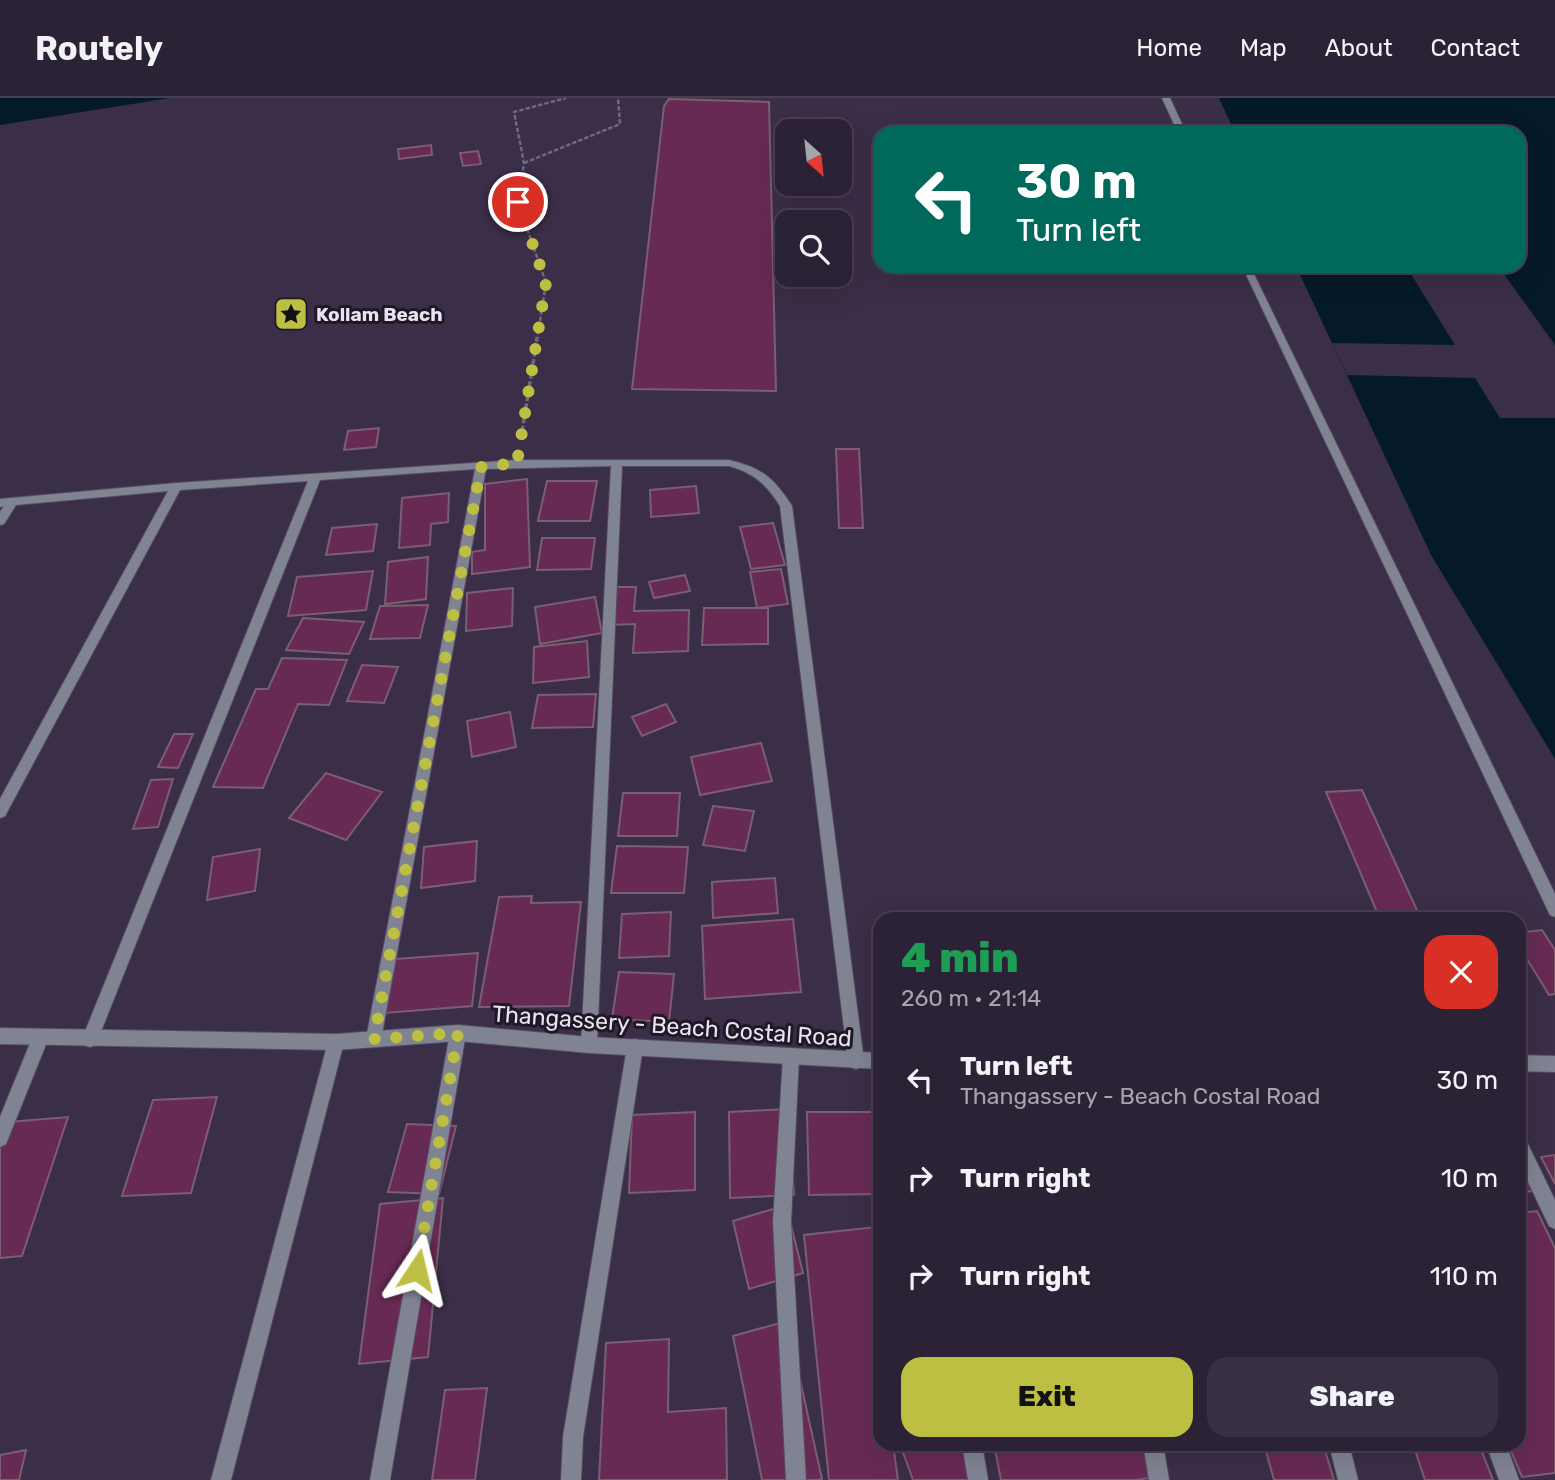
<!DOCTYPE html>
<html lang="en">
<head>
<meta charset="utf-8">
<style>
	body { margin:0; font-family:Rubik,sans-serif; background:#382f42; color:#f1f3f6; height:100vh; display:flex; flex-direction:column; font-size:26px; white-space:nowrap }
	* { box-sizing:border-box; margin:0 }
	p { font-size:23px; color:#a6a4ad }
	.icon { flex:none; width:38px; height:38px; fill:none; stroke:currentColor; stroke-width:2; stroke-linecap:round; stroke-linejoin:round }
	.map { position:relative; flex:1; overflow:hidden }
	.sheet { position:absolute; left:873px; top:814px; width:653px; height:539px; display:flex; flex-direction:column; background:#2c2236; border-radius:21px; box-shadow:0 7px 28px #0002,0 0 0 2px #483f51 }
	.sheet>* { flex:none }
	.hud { position:absolute; left:873px; top:28px; width:653px; height:147px; border-radius:21px; box-shadow:0 7px 28px #0002,0 0 0 2px #483f51; background:#00695c; color:#fff; overflow:hidden }
	.needle { width:46px; rotate:153deg }
	.controls { position:absolute; left:775px; top:21px; display:grid; gap:14px }
	.controls a { display:grid; place-items:center; width:77px; height:77px; border-radius:14px; background:#2c2236; box-shadow:0 7px 28px #0002,0 0 0 2px #483f51; font-size:35px }
	.pin { position:absolute; display:grid; place-items:center; width:60px; height:60px; color:#fff; margin:-30px; border:4px solid #fff; border-radius:50%; box-shadow:0 2px 7px #0007 }
	.me { position:absolute; width:77px; margin:-38px; rotate:10deg; stroke-linejoin:round; filter:drop-shadow(0 0 5px #0008) }
	.turn { display:flex; align-items:center; gap:24px; height:147px; padding:0 28px; font-size:32px }
	.turn .icon { width:91px; height:91px; stroke-width:2.5 }
	.turn b { display:block; font-size:49px; line-height:60px }
	.round { display:grid; place-items:center; flex:none; width:74px; height:74px; border-radius:21px; background:#382f42 }
	.summary { display:flex; align-items:center; justify-content:space-between; height:119px; padding:0 28px }
	h1 { font-size:42px; font-weight:800; line-height:52px; color:#1e9e55 }
	.action { display:flex; gap:14px; margin-top:auto; padding:14px 28px }
	.action a { flex:1; height:80px; border-radius:21px; background:#bdbf43; color:#111; font-size:28px; font-weight:800; line-height:80px; text-align:center }
	.action a+a { background:#382f42; color:#f1f3f6 }
	ul { padding:0; list-style:none }
	li { display:flex; align-items:center; gap:21px; height:98px; padding:0 28px }
	li div { flex:1 }
	li b { display:block; font-size:26px }
	li em { font-style:normal }
	header { display:flex; align-items:center; gap:42px; box-sizing:border-box; height:98px; padding:0 35px; background:#2c2236; border-bottom:2px solid #483f51 }
	header strong { font-size:33px }
	nav { display:flex; gap:38px; margin-inline-start:auto; font-size:24px }
	.map>svg:first-child { display:block }
	.water { fill:#051a29 }
	.pier { fill:#3b2e48 }
	.building { fill:#672a55; stroke:#7b5e71; stroke-width:2 }
	.lines { fill:none; stroke-linecap:round; stroke-linejoin:round }
	.minor-casing { stroke:#574b63; stroke-width:2 }
	.tertiary-casing { stroke:#574b63; stroke-width:2 }
	.path-far1 { stroke:#72677e; stroke-width:2.5; stroke-dasharray:4.5 2; stroke-linecap:butt }
	.path { stroke:#72677e; stroke-width:3.5; stroke-dasharray:5 2.5; stroke-linecap:butt }
	.minor { fill:#808492; fill-rule:evenodd }
	.tertiary { fill:#808492; fill-rule:evenodd }
	.route { stroke:#bdbf43; stroke-width:12; stroke-dasharray:0 21.6 }
	.labels { text-anchor:middle; stroke-width:6; stroke-linejoin:round; paint-order:stroke }
	.far-poi-label { font-size:19px; font-weight:bold; fill:#eae2f2; stroke:#1f1925; text-anchor:start }
	.street-label { font-size:23px; fill:#eae2f2; stroke:#1f1925 }
</style>
</head>
<body>
<header>
<strong>Routely</strong>
<nav><a>Home</a><a>Map</a><a>About</a><a>Contact</a></nav>
</header>
<div class="map">
<svg width="1555" height="1382" viewBox="0 0 1555 1382">
	<rect width="100%" height="100%" fill="#3b2e48"/>
	<path class="water" d="M0 0H170L0 27Z
		M1219 0H1555V661L1431 457 1296 168H1519V35H1235Z"/>
	<path class="pier" d="M1406 168H1498L1555 247V320H1500L1475 280 1347 277 1332 245 1455 247Z"/>
	<path class="building" d="M669 1 769 4 776 293 632 291 664 8Z
		M431 47 432 57 399 61 398 51Z
		M478 53 481 66 463 68 460 55Z
		M379 330 376 349 344 352 348 333Z
		M836 351H859L863 430H839Z
		M527 381 530 469 472 476V454L485 452V386Z
		M547 383H597L590 423H538Z
		M696 388 699 415 651 419 650 392Z
		M449 395 448 424 431 426 430 447 399 450 402 400Z
		M773 425 785 467 751 471 740 429Z
		M377 426 373 453 326 457 332 430Z
		M542 440H595L591 471 537 472Z
		M428 459 426 501 385 506 388 464Z
		M781 471 788 506 757 510 750 474Z
		M373 473 366 512 288 518 297 479Z
		M685 477 690 493 654 500 649 484Z
		M611 489H636L634 513 689 512 688 553 633 555 635 526 608 527Z
		M513 490 512 528 466 533 467 495Z
		M595 499 602 535 540 546 535 509Z
		M428 507 420 540 370 541 380 508Z
		M704 510H768V546L702 547Z
		M303 520 364 524 349 556 286 552Z
		M587 543 589 579 533 585 534 549Z
		M282 560 347 562 329 607 298 606 263 690 213 689 256 591H268Z
		M362 567 398 569 384 605 347 603Z
		M596 596 593 629 532 630 538 597Z
		M666 606 676 624 642 638 632 619Z
		M510 614 516 649 472 659 467 623Z
		M174 636H193L178 670 158 669Z
		M761 645 772 683 700 697 691 659Z
		M326 675 382 694 346 742 289 720Z
		M173 681 158 729 133 731 151 682Z
		M1362 692 1421 821H1380L1326 694Z
		M623 695H680L677 738H618Z
		M713 708 754 713 745 753 703 747Z
		M477 743 475 783 421 790 424 749Z
		M617 748 688 749 684 795H611Z
		M260 751 255 793 207 802 213 759Z
		M775 780 778 815 713 820 712 784Z
		M532 798 531 805 581 804 569 908 479 909 499 799Z
		M671 814 669 858 619 860 622 816Z
		M793 821 801 894 705 901 702 828Z
		M1542 832 1555 852V896L1549 897 1519 848V835Z
		M478 855 472 908 372 916 381 862Z
		M619 874 674 876 669 924 612 921Z
		M217 999 191 1095 122 1098 153 1002Z
		M789 1011 794 1097 730 1100 729 1014Z
		M695 1014V1092L629 1095 632 1017Z
		M807 1014H880V1096L809 1097Z
		M68 1019 22 1158 0 1160V1047L9 1024Z
		M407 1026 456 1028 439 1096 388 1094Z
		M1555 1057V1086L1541 1059Z
		M1519 1067 1533 1093 1519 1095Z
		M443 1100 428 1259 359 1266 380 1106Z
		M786 1107 803 1175 749 1191 733 1123Z
		M1537 1113 1555 1150V1375L1522 1379 1508 1346H1519V1115Z
		M875 1129 880 1162V1346H893L898 1382H829L804 1137Z
		M787 1223 822 1381 818 1382H762L733 1238Z
		M669 1241 668 1314 726 1310 727 1382H599L606 1245Z
		M487 1290 475 1382H432L445 1292Z
		M900 1346H972L983 1375 967 1382H913Z
		M994 1346H1148L1157 1379 1136 1382H1001Z
		M1264 1346H1323L1334 1382H1274Z
		M1413 1346H1479L1493 1382H1425Z
		M26 1352 19 1382H0V1357Z"/>
	<g class="lines">
		<defs>
			<path id="minor" d="M1162 0H1170L1186 35H1178Z
				M1242 168H1250L1555 796V819L1550 817Z
				M517 362H729C762 370 773 379 792 408L864 963 862 969 856 971 850 969 848 963 780 408C767 387 754 375 729 368H622L597 947 595 953 589 955 583 953 581 947 611 368 486 371 380 947 374 949 368 947 366 941 475 371 320 382 98 941 96 947 90 949 84 947 82 941 308 383 180 392 5 718 0 720V701L168 393 16 407 4 426 0 427V414L4 408 0 409V401L176 385Z
				M458 927 464 929 466 935 390 1382H370L450 935 452 929Z
				M41 931 47 933 49 939 6 1046 0 1049V1019L35 933Z
				M336 936 342 938 344 944 231 1382H211L328 944 330 938Z
				M635 941 641 943 643 949 583 1339 581 1382H561L563 1339 627 949 629 943Z
				M791 951 797 953 799 959 791 1124 806 1382H786L773 1124 783 959 785 953Z
				M1519 1037 1525 1040 1555 1102V1131L1549 1128 1519 1065Z
				M962 1346H982L988 1382H968Z
				M1143 1346H1163L1169 1382H1149Z
				M1329 1346H1349L1358 1382H1338Z
				M1486 1346H1506L1519 1382H1499Z"/>
			<path id="tertiary" d="M458 927 589 939 880 955V971L589 955 458 943 336 952 0 946V930L336 936Z
				M1519 957 1555 958V974L1519 973Z"/>
		</defs>
		<use href="#minor" class="minor-casing"/>
		<use href="#tertiary" class="tertiary-casing"/>
		<path class="path-far1" d="M524 65 620 26 618 0
			M540 223 546 185 518 104 524 65 514 14 566 0"/>
		<path class="path" d="M521 340 540 222"/>
		<use href="#minor" class="minor"/>
		<use href="#tertiary" class="tertiary"/>
	</g>
	<g class="lines">
		<path class="route" d="M417 1172 458 935 374 941 481 369 517 365 546 185 518 104"/>
	</g>
	<defs>
		<symbol id="sight-square" viewBox="-11 -11 22 22"><rect x="-9" y="-9" width="18" height="18" rx="4" fill="#bdbf43" stroke="#1f1925"/><path d="M0-6L1.8-2.2L6-1.7L2.9 1.2L3.7 5.4L0 3.3L-3.7 5.4L-2.9 1.2L-6-1.7L-1.8-2.2Z" fill="#111"/></symbol>
	</defs>
	<g fill-rule="evenodd">
		<use href="#sight-square" x="272" y="197" width="38" height="38"/>
	</g>
	<g class="labels">
		<g class="far-poi-label">
			<text x="316" y="223">Kollam Beach</text>
		</g>
		<g class="street-label">
			<text transform="translate(672 928) rotate(4)" y="8">Thangassery - Beach Costal Road</text>
		</g>
	</g>
</svg>
<div class="controls">
<a><svg class="needle" viewBox="-14 -14 28 28"><path d="M0-13l5 13h-10z" fill="#e53935"/><path d="M0 13l5-13h-10z" fill="#a6a4ad"/></svg></a>
<a><svg class="icon" aria-label="search" viewBox="0 0 24 24"><circle cx="10" cy="10" r="6"/><path d="M15 15l6 6"/></svg></a>
</div>
<div class="pin" style="left:518px;top:104px;background:#d93025"><svg class="icon" aria-label="arrive" viewBox="0 0 24 24"><path d="M6 21V4h12l-3 4 3 4H6"/></svg></div>
<svg class="me" style="left:417px;top:1172px" viewBox="-20 -20 40 40"><path d="M0-17L14 15 0 8-14 15z" fill="#bdbf43" stroke="#fff" stroke-width="4"/></svg>
<div class="hud">
<div class="turn"><svg class="icon" aria-label="left" viewBox="0 0 24 24"><path d="M17 20v-9H6M10 6l-5 5 5 5"/></svg><div><b>30 m</b>Turn left</div></div>
</div>
<section class="sheet">
<div class="summary"><div><h1>4 min</h1><p>260 m · 21:14</p></div><a class="round" style="background:#d93025;color:#fff"><svg class="icon" aria-label="close" viewBox="0 0 24 24"><path d="M6 6l12 12M18 6L6 18"/></svg></a></div>
<ul>
<li><svg class="icon" aria-label="left" viewBox="0 0 24 24"><path d="M17 20v-9H6M10 6l-5 5 5 5"/></svg><div><b>Turn left</b><p>Thangassery - Beach Costal Road</p></div><em>30 m</em></li>
<li><svg class="icon" aria-label="right" viewBox="0 0 24 24"><path d="M7 20v-9h11M14 6l5 5-5 5"/></svg><div><b>Turn right</b></div><em>10 m</em></li>
<li><svg class="icon" aria-label="right" viewBox="0 0 24 24"><path d="M7 20v-9h11M14 6l5 5-5 5"/></svg><div><b>Turn right</b></div><em>110 m</em></li>
</ul>
<div class="action"><a>Exit</a><a>Share</a></div>
</section>
</div>
</body>
</html>
